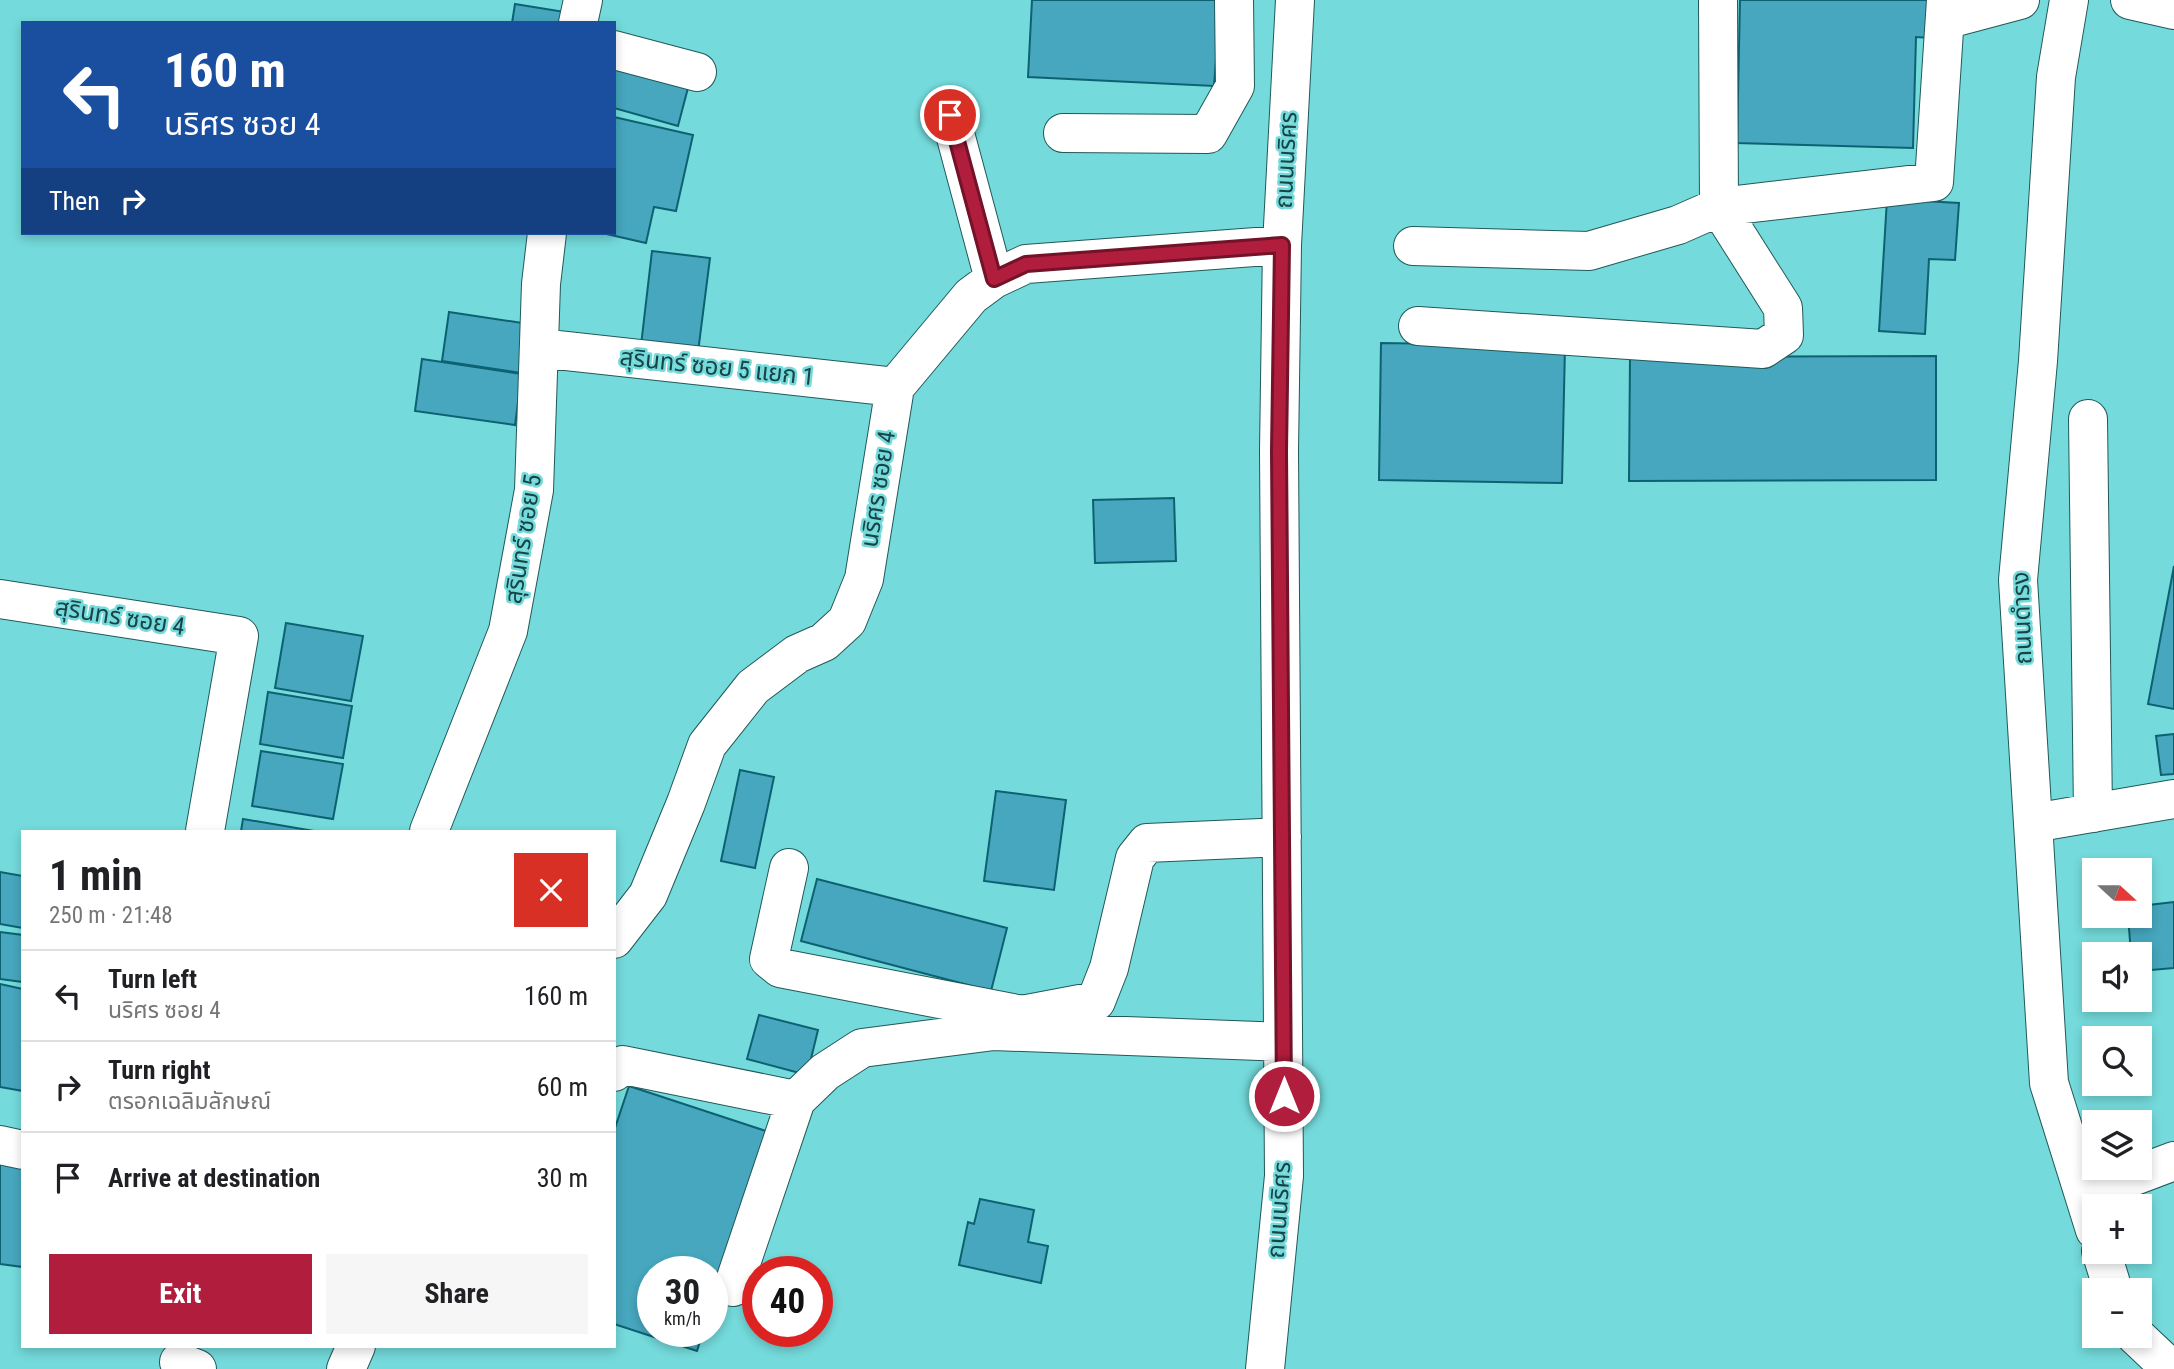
<!DOCTYPE html>
<html lang="en">
<head>
<meta charset="utf-8">
<style>
	body { margin:0; font-family:"Roboto Condensed","Noto Sans Thai",sans-serif; background:#f6f6f6; color:#202124; height:100vh; display:flex; flex-direction:column; font-size:26px; white-space:nowrap }
	* { box-sizing:border-box; margin:0 }
	p { font-size:23px; color:#757577 }
	.icon { flex:none; width:38px; height:38px; fill:none; stroke:currentColor; stroke-width:2; stroke-linecap:round; stroke-linejoin:round }
	.map { position:relative; flex:1; overflow:hidden }
	.side { position:absolute; left:21px; top:830px; width:595px; height:518px; display:flex; flex-direction:column; background:#fff; border-radius:0px; box-shadow:0 4px 10px #0003 }
	.side>* { flex:none }
	.banner { position:absolute; left:21px; top:21px; width:595px; height:214px; border-radius:0px; box-shadow:0 4px 10px #0003; background:#1a4fa0; color:#fff; overflow:hidden }
	.needle { width:46px; rotate:111deg }
	.fabs { position:absolute; left:2082px; top:858px; display:grid; gap:14px }
	.fabs a { display:grid; place-items:center; width:70px; height:70px; border-radius:0px; background:#fff; box-shadow:0 4px 10px #0003; font-size:35px }
	.speed { position:absolute; left:637px; top:1256px; display:flex; gap:14px; font-size:35px; font-weight:700; text-align:center }
	.speed>* { display:grid; place-content:center; width:91px; height:91px; border-radius:50%; background:#fff; box-shadow:0 4px 10px #0003; line-height:1 }
	.speed small { font-size:18px; font-weight:400 }
	.speed .limit { border:10px solid #d22; background:#fff; color:#111 }
	.pin { position:absolute; display:grid; place-items:center; width:60px; height:60px; color:#fff; margin:-30px; border:4px solid #fff; border-radius:50%; box-shadow:0 2px 7px #0007 }
	.me { position:absolute; width:77px; margin:-38px; rotate:0deg; stroke-linejoin:round; filter:drop-shadow(0 0 5px #0008) }
	.turn { display:flex; align-items:center; gap:24px; height:147px; padding:0 28px; font-size:32px }
	.turn .icon { width:91px; height:91px; stroke-width:2.5 }
	.turn b { display:block; font-size:49px; line-height:60px }
	.then { display:flex; align-items:center; height:66px; padding:0 28px; background:#0003; gap:14px; font-size:26px }
	.round { display:grid; place-items:center; flex:none; width:74px; height:74px; border-radius:0px; background:#f6f6f6 }
	.head { display:flex; align-items:center; justify-content:space-between; height:119px; padding:0 28px }
	h1 { font-size:42px; font-weight:700; line-height:52px }
	.cta { display:flex; gap:14px; margin-top:auto; padding:14px 28px }
	.cta a { flex:1; height:80px; border-radius:0px; background:#b01d3d; color:#fff; font-size:28px; font-weight:700; line-height:80px; text-align:center }
	.cta a+a { background:#f6f6f6; color:#202124 }
	ul { padding:0; list-style:none }
	li { display:flex; align-items:center; gap:21px; height:91px; padding:0 28px; border-top:2px solid #e0e0e0 }
	li div { flex:1 }
	li b { display:block; font-size:26px }
	li em { font-style:normal }
	.map>svg:first-child { display:block }
	.building { fill:#46a7be; stroke:#0e6171; stroke-width:2 }
	.lines { fill:none; stroke-linecap:round; stroke-linejoin:round }
	.minor-casing { stroke:#225959; stroke-width:40 }
	.minor { stroke:#fff; stroke-width:38 }
	.route-casing { stroke:#721328; stroke-width:18 }
	.route { stroke:#b01d3d; stroke-width:12 }
	.labels { text-anchor:middle; stroke-width:5; stroke-linejoin:round; paint-order:stroke }
	.street-label { font-size:24px; fill:#184445; stroke:#74dadb }
</style>
</head>
<body>
<div class="map">
<svg width="2174" height="1369" viewBox="0 0 2174 1369">
	<rect width="100%" height="100%" fill="#74dadb"/>
	<path class="building" d="M1032 0H1231L1217 46 1214 86 1028 77Z
		M1740 0H1931L1930 38 1916 37 1913 148 1737 143Z
		M515 4 571 13 569 23H512Z
		M614 64 689 84 678 126 614 108Z
		M614 117 693 135 676 211 654 207 646 243 602 233H614Z
		M1887 199 1959 203 1955 260 1929 259 1925 334 1879 331Z
		M652 251 710 258 697 360 640 354Z
		M449 312 529 324 521 373 442 361Z
		M1381 343 1565 346 1562 483 1379 480Z
		M1936 356V480L1629 481 1630 357Z
		M422 359 522 374 515 425 415 411Z
		M1174 498 1176 561 1095 563 1093 500Z
		M2174 566V709L2148 704Z
		M286 623 363 636 351 701 275 688Z
		M268 692 352 706 343 758 260 744Z
		M2174 734V774L2161 775 2156 736Z
		M261 751 343 764 333 819 252 806Z
		M740 770 774 777 755 868 721 861Z
		M996 791 1066 800 1054 890 984 881Z
		M243 819 314 831H241Z
		M0 872 23 876V928L0 924Z
		M817 879 1007 928 991 991 801 941Z
		M2174 902V968L2140 971V954H2131L2128 915H2140V906Z
		M0 932 23 935V982L0 979Z
		M0 984 23 989V1091L0 1087Z
		M759 1015 818 1030 807 1075 747 1059Z
		M629 1086 769 1132 712 1305V1272H653V1332H703L697 1351 614 1324V1131Z
		M0 1157 23 1160V1267L0 1264Z
		M980 1199 1034 1210 1028 1242 1048 1246 1041 1283 959 1265 968 1222 974 1224Z"/>
	<g class="lines">
		<defs>
			<path id="minor" d="M2069 0 2056 77 2038 361 2018 580 2049 1083 2095 1230
				M2130 0 2174 10
				M1945 20 2020 0
				M578 23 583 0
				M614 50 697 72
				M950 115 994 279
				M1063 133 1208 134 1235 86 1234 0
				M1413 246 1589 251 1678 225 1719 207 1934 182 1946 0
				M1418 326 1763 349 1784 335 1783 308 1719 207 1718 0
				M539 348 895 387
				M2088 419 2093 813
				M0 599 239 636 205 831
				M2033 823 2174 799
				M429 831 508 631 534 490 541 284 547 233
				M789 868 769 959 780 968 1022 1015 1096 1001 1109 968 1135 858 1147 843 1282 837
				M614 939 648 895 686 803 707 745 753 687 797 654 824 642 847 621 864 579 895 387 971 296 994 279 1026 264 1282 245
				M614 1072 623 1065 796 1100
				M0 1145 23 1150
				M2084 1195 2174 1161
				M2101 1251 2113 1290
				M733 1287 796 1100 825 1072 862 1048 994 1031 1283 1042
				M2135 1335 2171 1369
				M179 1362 197 1369
				M346 1369 356 1346
				M1265 1369 1284 1176 1279 451 1282 245 1295 0"/>
		</defs>
		<use href="#minor" class="minor-casing"/>
		<use href="#minor" class="minor"/>
	</g>
	<g class="lines">
		<defs>
			<path id="route" d="M950 115 994 279 1026 264 1282 245 1279 451 1284 1096"/>
		</defs>
		<use href="#route" class="route-casing"/>
		<use href="#route" class="route"/>
	</g>
	<g class="labels">
		<g class="street-label">
			<text transform="translate(1286 160) rotate(-87)" y="8">ถนนนริศร</text>
			<text transform="translate(717 367) rotate(6)" y="8">สุรินทร์ ซอย 5 แยก 1</text>
			<text transform="translate(878 489) rotate(-81)" y="8">นริศร ซอย 4</text>
			<text transform="translate(523 539) rotate(-81)" y="8">สุรินทร์ ซอย 5</text>
			<text transform="translate(120 617) rotate(9)" y="8">สุรินทร์ ซอย 4</text>
			<text transform="translate(2022 618) rotate(-92)" y="8">ถนนดำรง</text>
			<text transform="translate(1279 1210) rotate(-86)" y="8">ถนนนริศร</text>
		</g>
	</g>
</svg>
<div class="fabs">
<a><svg class="needle" viewBox="-14 -14 28 28"><path d="M0-13l5 13h-10z" fill="#e53935"/><path d="M0 13l5-13h-10z" fill="#757577"/></svg></a>
<a><svg class="icon" aria-label="sound" viewBox="0 0 24 24"><path d="M4 9h4l5-4v14l-5-4H4zM17 9q2 3 0 6"/></svg></a>
<a><svg class="icon" aria-label="search" viewBox="0 0 24 24"><circle cx="10" cy="10" r="6"/><path d="M15 15l6 6"/></svg></a>
<a><svg class="icon" aria-label="layers" viewBox="0 0 24 24"><path d="M12 4l9 5-9 5-9-5zM3 14l9 5 9-5"/></svg></a>
<a>+</a>
<a>−</a>
</div>
<div class="speed"><div>30<small>km/h</small></div><div class="limit">40</div></div>
<div class="pin" style="left:950px;top:115px;background:#d93025"><svg class="icon" aria-label="arrive" viewBox="0 0 24 24"><path d="M6 21V4h12l-3 4 3 4H6"/></svg></div>
<svg class="me" style="left:1284px;top:1096px" viewBox="-20 -20 40 40"><circle r="17" fill="#b01d3d" stroke="#fff" stroke-width="3"/><path d="M0-11L8 9 0 5-8 9z" fill="#fff"/></svg>
<div class="banner">
<div class="turn"><svg class="icon" aria-label="left" viewBox="0 0 24 24"><path d="M17 20v-9H6M10 6l-5 5 5 5"/></svg><div><b>160 m</b>นริศร ซอย 4</div></div>
<div class="then">Then<svg class="icon" aria-label="right" viewBox="0 0 24 24"><path d="M7 20v-9h11M14 6l5 5-5 5"/></svg></div>
</div>
<section class="side">
<div class="head"><div><h1>1 min</h1><p>250 m · 21:48</p></div><a class="round" style="background:#d93025;color:#fff"><svg class="icon" aria-label="close" viewBox="0 0 24 24"><path d="M6 6l12 12M18 6L6 18"/></svg></a></div>
<ul>
<li><svg class="icon" aria-label="left" viewBox="0 0 24 24"><path d="M17 20v-9H6M10 6l-5 5 5 5"/></svg><div><b>Turn left</b><p>นริศร ซอย 4</p></div><em>160 m</em></li>
<li><svg class="icon" aria-label="right" viewBox="0 0 24 24"><path d="M7 20v-9h11M14 6l5 5-5 5"/></svg><div><b>Turn right</b><p>ตรอกเฉลิมลักษณ์</p></div><em>60 m</em></li>
<li><svg class="icon" aria-label="arrive" viewBox="0 0 24 24"><path d="M6 21V4h12l-3 4 3 4H6"/></svg><div><b>Arrive at destination</b></div><em>30 m</em></li>
</ul>
<div class="cta"><a>Exit</a><a>Share</a></div>
</section>
</div>
</body>
</html>
